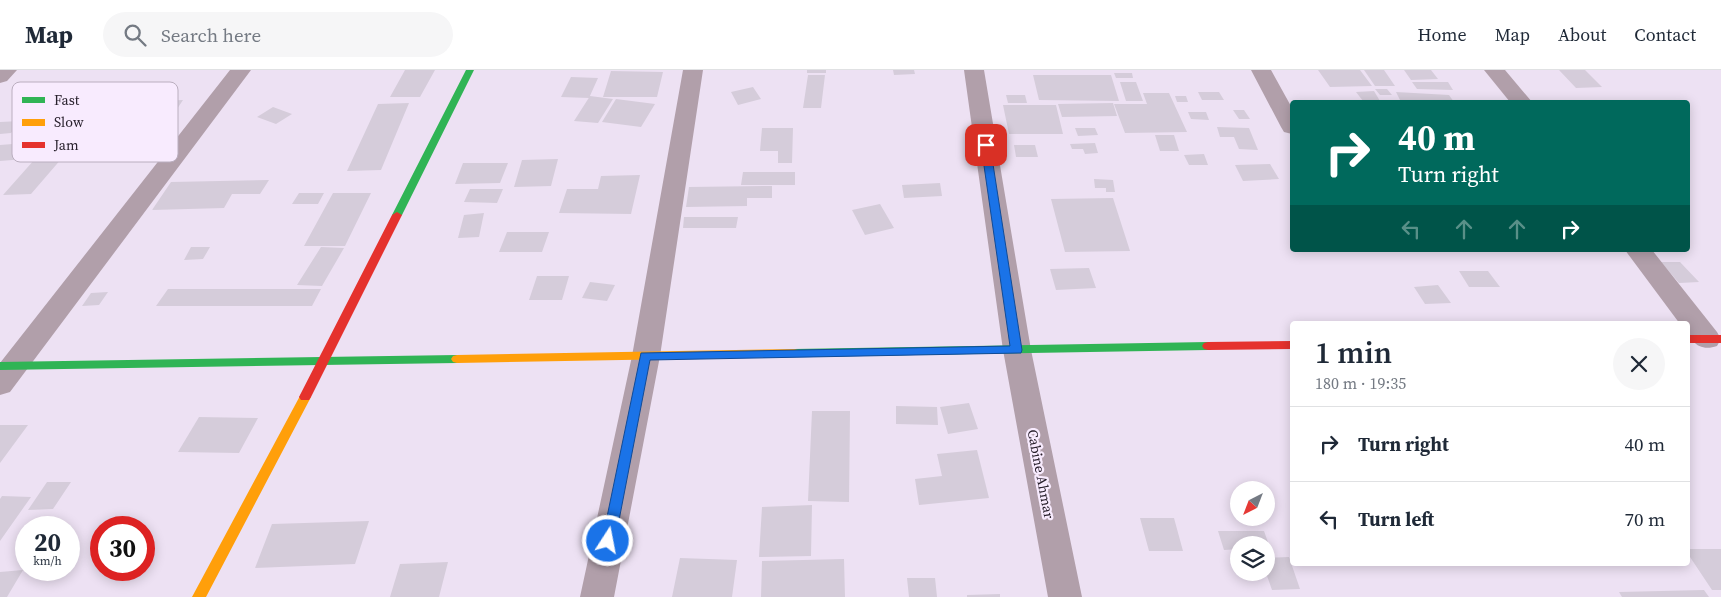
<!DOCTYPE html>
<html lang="en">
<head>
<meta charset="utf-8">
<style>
	body { margin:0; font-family:"Source Serif 4",serif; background:#f6f6f7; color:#1f2937; height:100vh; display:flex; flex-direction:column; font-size:19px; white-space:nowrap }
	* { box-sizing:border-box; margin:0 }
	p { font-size:16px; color:#747a83 }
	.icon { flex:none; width:28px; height:28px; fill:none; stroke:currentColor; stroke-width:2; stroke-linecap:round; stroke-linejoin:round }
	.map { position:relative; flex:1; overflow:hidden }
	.panel { position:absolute; left:1290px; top:251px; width:400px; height:245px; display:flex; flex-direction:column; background:#fff; border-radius:5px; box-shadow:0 2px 12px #0003 }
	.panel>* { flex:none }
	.hud { position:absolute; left:1290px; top:30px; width:400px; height:152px; border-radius:5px; box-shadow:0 2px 12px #0003; background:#00695c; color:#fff; overflow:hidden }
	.needle { width:32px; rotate:222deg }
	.controls { position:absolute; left:1230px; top:411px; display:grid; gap:10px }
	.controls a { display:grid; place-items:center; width:45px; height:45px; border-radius:50%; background:#fff; box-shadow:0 2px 12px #0003; font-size:25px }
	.speed { position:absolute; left:15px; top:446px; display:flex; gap:10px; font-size:25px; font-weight:700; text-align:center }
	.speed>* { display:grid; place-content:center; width:65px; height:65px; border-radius:50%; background:#fff; box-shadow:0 2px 12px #0003; line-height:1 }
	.speed small { font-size:12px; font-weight:400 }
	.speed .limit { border:8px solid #d22; background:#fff; color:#111 }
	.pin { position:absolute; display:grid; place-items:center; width:42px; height:42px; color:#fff; margin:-21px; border-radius:10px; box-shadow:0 2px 8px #0006 }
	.me { position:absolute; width:55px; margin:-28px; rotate:11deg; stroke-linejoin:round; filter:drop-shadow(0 0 4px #0008) }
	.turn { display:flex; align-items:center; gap:18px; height:105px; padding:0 25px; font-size:22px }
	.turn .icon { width:65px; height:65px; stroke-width:2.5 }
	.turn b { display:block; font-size:35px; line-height:42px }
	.lanes { display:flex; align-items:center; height:48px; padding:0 25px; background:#0003; justify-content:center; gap:25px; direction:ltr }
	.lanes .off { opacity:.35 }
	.round { display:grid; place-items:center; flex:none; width:52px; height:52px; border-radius:26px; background:#f6f6f7 }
	.summary { display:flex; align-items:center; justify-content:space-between; height:85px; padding:0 25px }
	h1 { font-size:30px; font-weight:600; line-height:38px }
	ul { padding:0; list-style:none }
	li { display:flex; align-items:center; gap:15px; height:75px; padding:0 25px; border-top:1px solid #e0e1e3 }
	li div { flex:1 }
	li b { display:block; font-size:19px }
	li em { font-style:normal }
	header { display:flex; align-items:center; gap:30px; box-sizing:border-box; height:70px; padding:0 25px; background:#fff; border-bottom:1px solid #e0e1e3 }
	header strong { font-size:24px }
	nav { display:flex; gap:28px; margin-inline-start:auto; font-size:18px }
	.search { width:350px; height:45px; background:#f6f6f7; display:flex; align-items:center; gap:12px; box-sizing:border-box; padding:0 18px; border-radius:28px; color:#747a83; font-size:19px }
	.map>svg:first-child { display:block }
	.building { fill:#d5ccda }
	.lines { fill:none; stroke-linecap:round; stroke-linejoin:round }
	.street { fill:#b19faa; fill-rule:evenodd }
	.fast { fill:#30b455; fill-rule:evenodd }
	.slow { fill:#ff9f0a; fill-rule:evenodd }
	.jam { fill:#e5322d; fill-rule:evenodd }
	.route { fill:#1a73e8; stroke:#114b97 }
	.labels { text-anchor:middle; stroke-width:4.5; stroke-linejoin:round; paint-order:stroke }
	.street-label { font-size:14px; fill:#28202c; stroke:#f8ebfe }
	.key { fill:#f8ebfe; stroke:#baaebf; stroke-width:1 }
	.key-label { font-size:14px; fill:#28202c }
</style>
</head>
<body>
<header>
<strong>Map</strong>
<div class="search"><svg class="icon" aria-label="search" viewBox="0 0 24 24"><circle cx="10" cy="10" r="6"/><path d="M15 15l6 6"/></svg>Search here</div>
<nav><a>Home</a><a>Map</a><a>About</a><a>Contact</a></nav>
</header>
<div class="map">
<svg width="1721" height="527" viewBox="0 0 1721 527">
	<rect width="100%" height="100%" fill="#ede1f3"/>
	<path class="building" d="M405 0H435L420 27H390Z
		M807 0H826V3H807Z
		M893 0H914L915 4 894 5Z
		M1318 0H1360L1372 16 1330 17Z
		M1364 0H1384L1395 16H1375Z
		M1404 0H1431L1438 9 1411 10Z
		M1559 0H1585L1602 17 1576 18Z
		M611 1 663 2 657 27H603Z
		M1114 3H1132L1133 8H1116Z
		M808 5H825L821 38H803Z
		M1033 5H1111L1119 31 1039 30Z
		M571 7 598 8 589 28 561 27Z
		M1120 12H1136L1143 31H1126Z
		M1412 12H1448L1453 20 1417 19Z
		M753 17 761 29 738 35 731 22Z
		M1375 19H1387L1392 25H1380Z
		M1374 21 1380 31H1363L1356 22Z
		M1198 22H1219L1224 30H1202Z
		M1396 22 1449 25 1454 32H1401Z
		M1143 23H1169L1187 62 1125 63 1114 34H1147Z
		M1006 25H1025L1027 33H1008Z
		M590 26 613 29 598 53 574 51Z
		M1175 26H1186L1188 32H1177Z
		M616 29 655 34 641 57 602 52Z
		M183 30 175 42 109 45 98 59 25 62 44 40 86 38 89 34Z
		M409 33 381 100 347 101 378 34Z
		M1113 33 1117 46 1062 47 1058 34Z
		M1003 35H1056L1063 64H1009Z
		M273 37 292 44 276 54 257 47Z
		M1233 40H1244L1250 49H1239Z
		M1188 42H1206L1209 50 1191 49Z
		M21 51 11 63 0 64V52Z
		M1217 57 1249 58 1258 80 1239 79 1234 67H1220Z
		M762 58H793L792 93H778V81H760Z
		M1075 58H1095L1098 65 1078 66Z
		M58 63H109L100 73H75L31 124 3 125Z
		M1155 65H1174L1179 81H1160Z
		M38 72 25 89 0 91V75Z
		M1095 73 1098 83 1085 84 1083 79H1072L1070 74Z
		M1014 75H1035L1038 87H1016Z
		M1204 84 1208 95H1189L1184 85Z
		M558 89 551 116 514 117 522 90Z
		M463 93H508L500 113 455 114Z
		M1270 94 1279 109 1243 111 1235 95Z
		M743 102H795V115H741Z
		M640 105 631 144 559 143 567 119H598L601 106Z
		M1094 109 1113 110 1115 122H1106V118H1095Z
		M269 110 260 124H232L224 138 152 140 171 112Z
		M940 113 942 126 904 128 902 115Z
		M772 116V128H747V136L686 137 689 117Z
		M470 119H503L497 133 464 132Z
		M299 123H324L318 134H292Z
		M333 123H371L345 176H304Z
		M1113 128 1130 181 1065 182 1051 129Z
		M880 134 894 158 865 165 852 140Z
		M484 143 479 167 458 168 464 145Z
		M684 147H738L736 158H683Z
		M507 162H549L542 182H499Z
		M191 177H210L203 189 184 190Z
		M321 177 344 178 322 216 297 215Z
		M1661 192H1680L1699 212 1679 213Z
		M1089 198 1096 218 1056 220 1050 199Z
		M1459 201H1488L1500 217H1469Z
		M537 206H569L562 230H529Z
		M590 212 615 215 607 231 582 228Z
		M1438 215 1451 233 1425 234 1414 217Z
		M168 219H321L312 236H156Z
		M108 222 99 235 82 236 91 223Z
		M969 333 978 359 948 364 940 337Z
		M896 336 937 337 938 355 896 354Z
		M812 341H850L849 432 808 431Z
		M199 347 258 348 239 383 178 382Z
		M0 355H28L0 393Z
		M977 380 989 428 919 435 915 409 942 406 937 384Z
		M47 412H71L53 439 28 440Z
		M2 426 31 427 0 471V429Z
		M812 435 811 486 759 487 762 437Z
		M1140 448H1174L1183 481H1149Z
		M369 451 355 494 255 498 272 454Z
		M1218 461H1264L1270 478 1266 479V475H1239V479L1224 480Z
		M1688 479H1721V520H1712L1688 484Z
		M1289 487 1300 519 1272 520 1266 503V488Z
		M680 488 737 490 732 527H672Z
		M844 489 845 527H761L762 491Z
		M448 492 439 527H390L400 494Z
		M23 500 7 527H0V502Z
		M907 508H935L937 527H909Z
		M1704 520 1709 527H1622L1619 522Z
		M1000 524V527H967V525Z"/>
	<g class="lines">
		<path class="street" d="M0 0H17L7 11 0 13Z
			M230 0H251L10 322 0 325V293Z
			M683 0H703L660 286 614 527H580L632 286Z
			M964 0H984L1031 280 1082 527H1048L1003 280Z
			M1251 0H1271L1292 38V64L1284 62 1281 57Z
			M1484 0H1505L1532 32H1510Z
			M1625 180H1652L1717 262 1721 269 1717 276C1700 282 1688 272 1688 254H1680Z"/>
		<path class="fast" d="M466 0H474L402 145 397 148 393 147 392 145Z
			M1208 272 1212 273 1214 276 1212 279 1208 280 794 287 790 286 788 283 790 280 794 279Z
			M457 285 461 286 463 289 461 292 457 293 0 300V292Z"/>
		<path class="slow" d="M794 279 798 280 800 283 798 286 794 287 457 293 453 292 451 289 453 286 457 285Z
			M305 322 309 324 311 327 206 527H192L301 324Z"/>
		<path class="jam" d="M397 142 402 145 311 327 309 330H301L299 327 392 145Z
			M1688 265H1721V273H1688Z
			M1292 271V279L1208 280 1204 279 1202 276 1204 273 1208 272Z"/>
	</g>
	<path class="route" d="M986 72 990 75 1022 280 1021 283 650 290 615 471 613 476 608 477 604 476 602 471 641 283 1010 276 981 75Z"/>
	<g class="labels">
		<g class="street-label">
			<text transform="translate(1041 404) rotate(79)" y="5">Cabine Ahmar</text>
		</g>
	</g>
	<rect x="12" y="12" width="166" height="80" rx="8" class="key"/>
	<rect x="22" y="27" width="23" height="6" fill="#30b455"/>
	<rect x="22" y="49" width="23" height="7" fill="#ff9f0a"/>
	<rect x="22" y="72" width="23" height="6" fill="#e5322d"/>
	<g class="key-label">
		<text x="54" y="35">Fast</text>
		<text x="54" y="57">Slow</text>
		<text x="54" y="80">Jam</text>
	</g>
</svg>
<div class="controls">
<a><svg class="needle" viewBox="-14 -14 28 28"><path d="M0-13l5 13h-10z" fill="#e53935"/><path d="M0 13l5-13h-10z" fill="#747a83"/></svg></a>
<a><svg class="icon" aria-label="layers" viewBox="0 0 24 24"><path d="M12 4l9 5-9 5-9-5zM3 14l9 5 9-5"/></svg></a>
</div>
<div class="speed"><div>20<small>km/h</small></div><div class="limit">30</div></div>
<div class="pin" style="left:986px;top:75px;background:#d93025"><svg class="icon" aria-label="arrive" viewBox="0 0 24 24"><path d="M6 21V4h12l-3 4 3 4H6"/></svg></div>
<svg class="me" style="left:608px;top:471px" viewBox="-20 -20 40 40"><circle r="17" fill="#1a73e8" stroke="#fff" stroke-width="3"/><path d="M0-11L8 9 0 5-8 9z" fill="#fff"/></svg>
<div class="hud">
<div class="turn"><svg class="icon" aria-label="right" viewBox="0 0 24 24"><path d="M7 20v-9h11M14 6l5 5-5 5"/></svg><div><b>40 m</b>Turn right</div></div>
<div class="lanes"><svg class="icon off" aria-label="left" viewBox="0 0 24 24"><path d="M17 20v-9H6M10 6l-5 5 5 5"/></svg><svg class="icon off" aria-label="ahead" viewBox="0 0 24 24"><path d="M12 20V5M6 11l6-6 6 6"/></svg><svg class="icon off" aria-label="ahead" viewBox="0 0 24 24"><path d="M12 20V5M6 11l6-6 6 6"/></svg><svg class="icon" aria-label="right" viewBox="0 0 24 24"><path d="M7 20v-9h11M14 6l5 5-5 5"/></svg></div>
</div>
<section class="panel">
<div class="summary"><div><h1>1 min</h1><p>180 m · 19:35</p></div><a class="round"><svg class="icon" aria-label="close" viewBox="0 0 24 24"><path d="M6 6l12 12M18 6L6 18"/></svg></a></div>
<ul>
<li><svg class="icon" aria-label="right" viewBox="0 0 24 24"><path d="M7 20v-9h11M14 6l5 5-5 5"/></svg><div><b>Turn right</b></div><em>40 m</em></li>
<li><svg class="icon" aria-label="left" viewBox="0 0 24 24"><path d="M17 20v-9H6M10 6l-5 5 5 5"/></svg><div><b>Turn left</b></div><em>70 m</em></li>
</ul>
</section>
</div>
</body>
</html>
